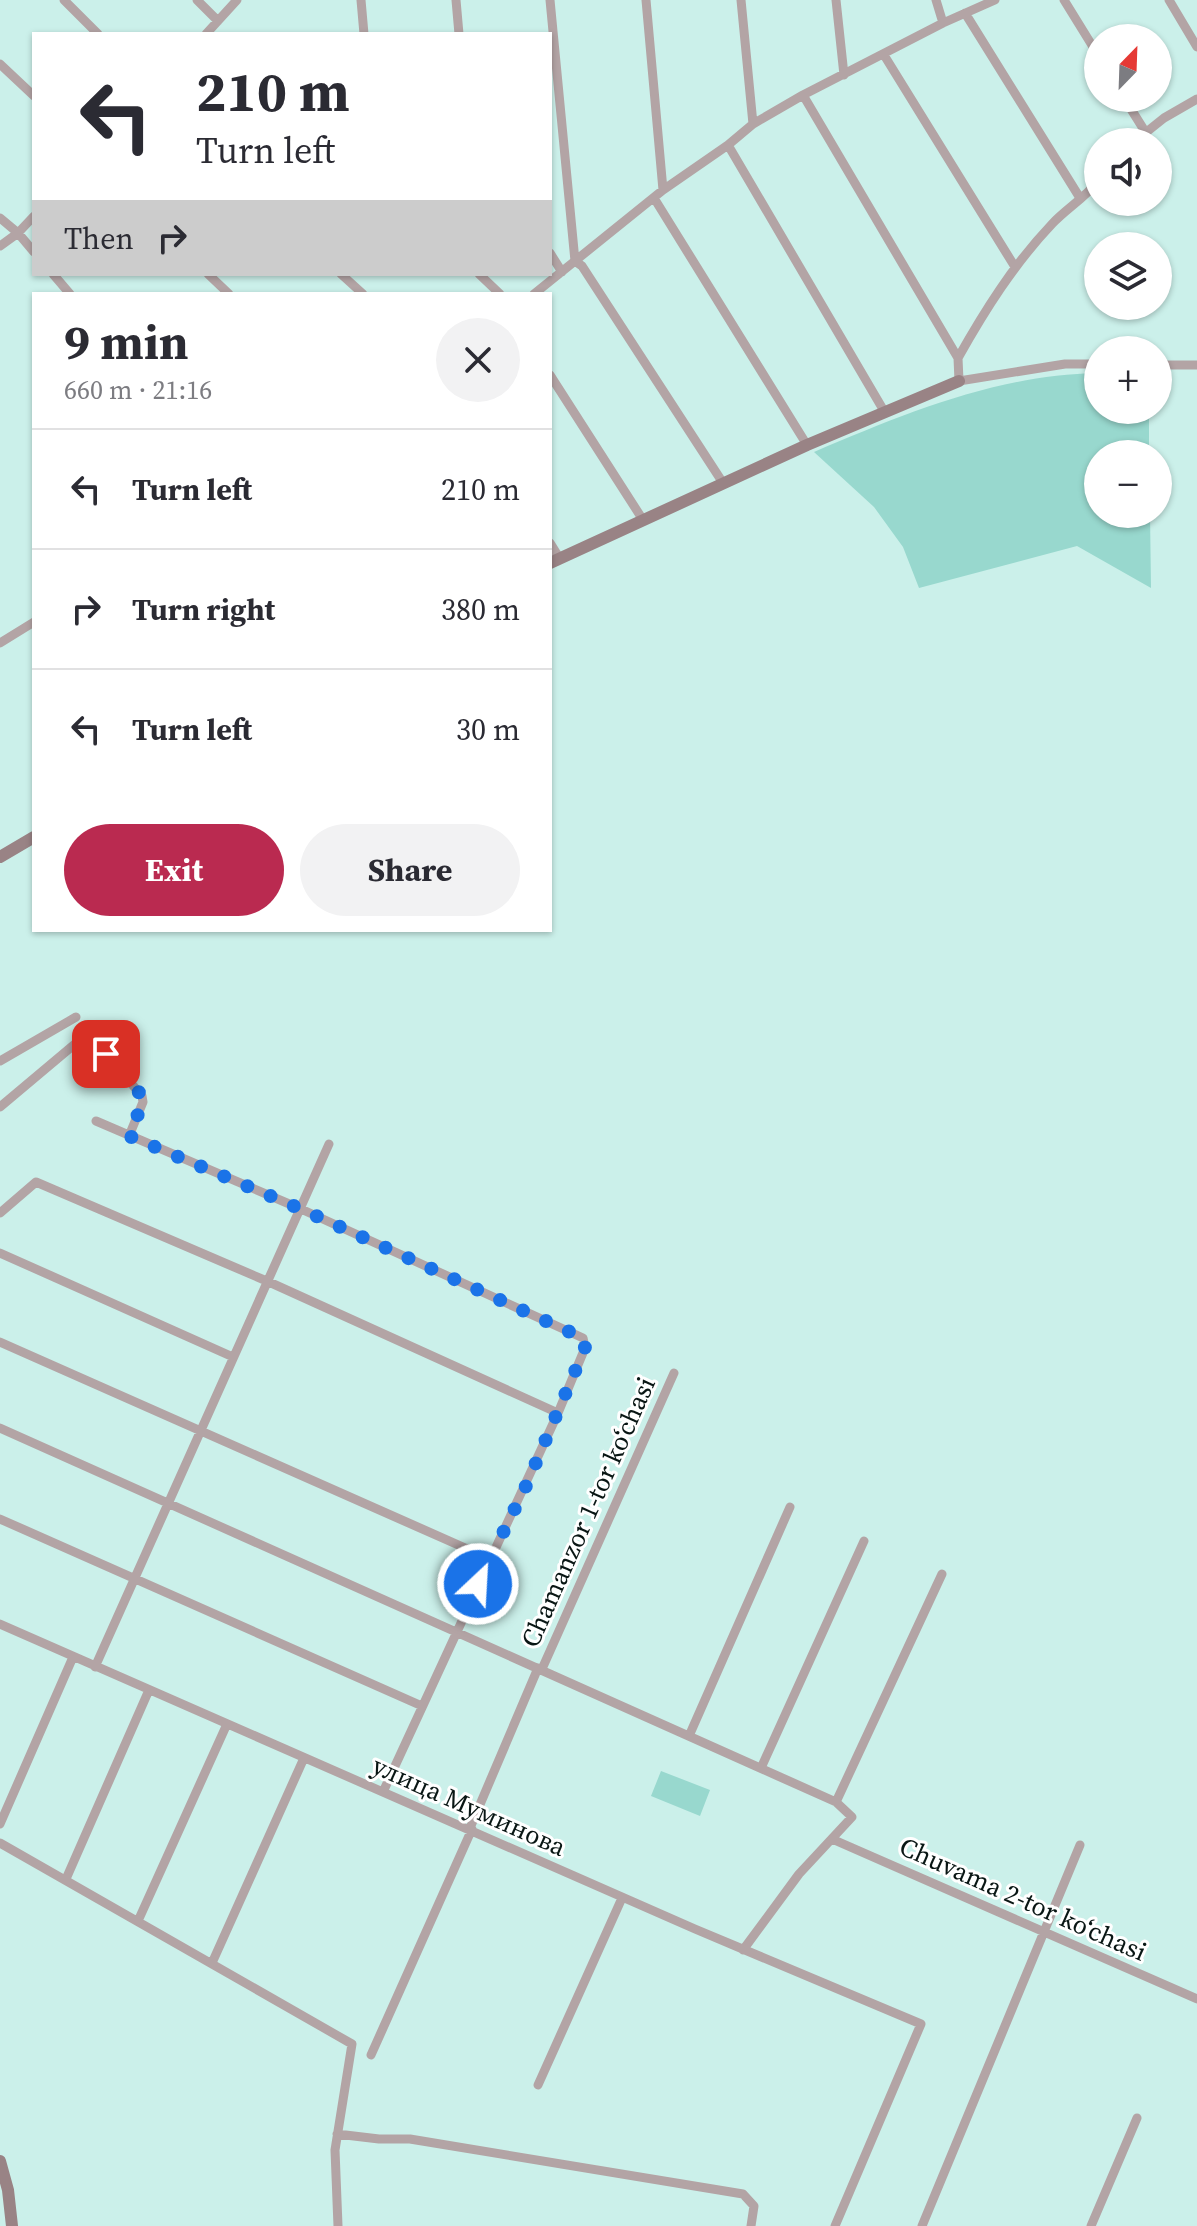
<!DOCTYPE html>
<html lang="en">
<head>
<meta charset="utf-8">
<style>
	body { margin:0; font-family:"Source Serif 4",serif; background:#f2f2f3; color:#2b2b33; height:100vh; display:flex; flex-direction:column; font-size:30px; white-space:nowrap }
	* { box-sizing:border-box; margin:0 }
	p { font-size:26px; color:#7c7c81 }
	.icon { flex:none; width:44px; height:44px; fill:none; stroke:currentColor; stroke-width:2; stroke-linecap:round; stroke-linejoin:round }
	.map { position:relative; flex:1; overflow:hidden }
	.drawer { position:absolute; left:32px; top:292px; width:520px; height:640px; display:flex; flex-direction:column; background:#fff; border-radius:0px; box-shadow:0 2px 6px #0004 }
	.drawer>* { flex:none }
	.banner { position:absolute; left:32px; top:32px; width:520px; height:244px; border-radius:0px; box-shadow:0 2px 6px #0004; background:#fff; color:#2b2b33; overflow:hidden }
	.needle { width:52px; rotate:23deg }
	.controls { position:absolute; left:1084px; top:24px; display:grid; gap:16px }
	.controls a { display:grid; place-items:center; width:88px; height:88px; border-radius:50%; background:#fff; box-shadow:0 2px 6px #0004; font-size:40px }
	.pin { position:absolute; display:grid; place-items:center; width:68px; height:68px; color:#fff; margin:-34px; border-radius:16px; box-shadow:0 4px 12px #0006 }
	.me { position:absolute; width:88px; margin:-44px; rotate:25deg; stroke-linejoin:round; filter:drop-shadow(0 0 6px #0008) }
	.turn { display:flex; align-items:center; gap:28px; height:168px; padding:0 32px; font-size:36px }
	.turn .icon { width:104px; height:104px; stroke-width:2.5 }
	.turn b { display:block; font-size:56px; line-height:68px }
	.then { display:flex; align-items:center; height:76px; padding:0 32px; background:#0003; gap:16px; font-size:30px }
	.round { display:grid; place-items:center; flex:none; width:84px; height:84px; border-radius:42px; background:#f2f2f3 }
	.summary { display:flex; align-items:center; justify-content:space-between; height:136px; padding:0 32px }
	h1 { font-size:48px; font-weight:700; line-height:60px }
	.button { display:flex; gap:16px; margin-top:auto; padding:16px 32px }
	.button a { flex:1; height:92px; border-radius:48px; background:#ba2a50; color:#fff; font-size:32px; font-weight:700; line-height:92px; text-align:center }
	.button a+a { background:#f2f2f3; color:#2b2b33 }
	ul { padding:0; list-style:none }
	li { display:flex; align-items:center; gap:24px; height:120px; padding:0 32px; border-top:2px solid #e1e1e2 }
	li div { flex:1 }
	li b { display:block; font-size:30px }
	li em { font-style:normal }
	.map>svg:first-child { display:block }
	.green { fill:#98d8ce }
	.lines { fill:none; stroke-linecap:round; stroke-linejoin:round }
	.street { stroke:#b3a4a5; stroke-width:9 }
	.secondary { stroke:#998385; stroke-width:12 }
	.route { stroke:#1a73e8; stroke-width:14; stroke-dasharray:0 25.2 }
	.labels { text-anchor:middle; stroke-width:6; stroke-linejoin:round; paint-order:stroke }
	.street-label { font-size:26px; fill:#091614; stroke:#fff }
</style>
</head>
<body>
<div class="map">
<svg width="1197" height="2226" viewBox="0 0 1197 2226">
	<rect width="100%" height="100%" fill="#cbf0ea"/>
	<path class="green" d="M1098 373V410H1149V454H1098V514H1150L1151 588 1077 546 919 588 903 547 874 507 814 452C906 413 997 375 1098 373Z
		M661 1771 710 1790 700 1816 651 1796Z"/>
	<g class="lines">
		<path class="street" d="M64 0 98 34
			M197 0 218 21
			M361 0 364 34
			M456 0 459 34
			M550 0 575 261 582 266 723 483
			M646 0 663 190
			M741 0 753 124
			M836 0 844 75
			M936 0 943 23
			M1064 0 1098 55
			M1169 0 1197 47
			M965 13 1080 198
			M206 34 237 0
			M884 55 1015 267
			M0 64 34 96
			M803 95 958 358 959 381 1065 364H1098
			M1124 98 1146 133
			M1134 142 1164 118 1197 99
			M728 145 884 411
			M654 198 807 445
			M0 218 18 233 34 252
			M0 246 18 233 34 216
			M550 253 562 272
			M53 274 70 294
			M208 274 229 294
			M341 274 363 294
			M479 274 500 294
			M534 294 663 190 728 145 753 124 803 95 943 23 995 0
			M958 358C985 310 1014 264 1052 224 1066 209 1086 197 1098 181
			M1158 365H1197
			M550 375 643 520
			M550 543 560 559
			M0 643 34 622
			M0 1061 76 1017
			M0 1107 88 1033 142 1096 143 1102 129 1136
			M96 1121 301 1209 583 1338 585 1348 558 1413
			M0 1213 36 1182 269 1282 558 1413 383 1792
			M0 1253 233 1357
			M0 1342 490 1559
			M0 1428 836 1802 852 1817 799 1874 743 1950
			M0 1519 422 1706
			M0 1624 695 1929 921 2024 835 2226
			M95 1667 329 1144
			M542 1669 674 1373
			M689 1736 790 1507
			M761 1768 864 1541
			M836 1802 942 1574
			M0 1824 73 1657
			M470 1828 538 1668
			M832 1839 1197 1999
			M0 1843 352 2044 335 2150 338 2226
			M66 1879 149 1690
			M138 1921 227 1724
			M212 1963 304 1758
			M371 2055 472 1829
			M538 2085 622 1898
			M337 2134 379 2139H410L743 2194 754 2206 751 2226
			M922 2226 1080 1845
			M1091 2226 1137 2118"/>
		<path class="secondary" d="M550 563 807 445 959 381
			M0 857 34 837
			M0 2161 8 2190 12 2226"/>
	</g>
	<g class="lines">
		<path class="route" d="M106 1054 142 1096 143 1102 129 1136 301 1209 583 1338 585 1348 526 1486 478 1584"/>
	</g>
	<g class="labels">
		<g class="street-label">
			<text transform="translate(588 1512) rotate(-66)" y="9">Chamanzor 1-tor koʻchasi</text>
			<text transform="translate(469 1806) rotate(24)" y="9">улица Муминова</text>
			<text transform="translate(1023 1899) rotate(24)" y="9">Chuvama 2-tor koʻchasi</text>
		</g>
	</g>
</svg>
<div class="controls">
<a><svg class="needle" viewBox="-14 -14 28 28"><path d="M0-13l5 13h-10z" fill="#e53935"/><path d="M0 13l5-13h-10z" fill="#7c7c81"/></svg></a>
<a><svg class="icon" aria-label="sound" viewBox="0 0 24 24"><path d="M4 9h4l5-4v14l-5-4H4zM17 9q2 3 0 6"/></svg></a>
<a><svg class="icon" aria-label="layers" viewBox="0 0 24 24"><path d="M12 4l9 5-9 5-9-5zM3 14l9 5 9-5"/></svg></a>
<a>+</a>
<a>−</a>
</div>
<div class="pin" style="left:106px;top:1054px;background:#d93025"><svg class="icon" aria-label="arrive" viewBox="0 0 24 24"><path d="M6 21V4h12l-3 4 3 4H6"/></svg></div>
<svg class="me" style="left:478px;top:1584px" viewBox="-20 -20 40 40"><circle r="17" fill="#1a73e8" stroke="#fff" stroke-width="3"/><path d="M0-11L8 9 0 5-8 9z" fill="#fff"/></svg>
<div class="banner">
<div class="turn"><svg class="icon" aria-label="left" viewBox="0 0 24 24"><path d="M17 20v-9H6M10 6l-5 5 5 5"/></svg><div><b>210 m</b>Turn left</div></div>
<div class="then">Then<svg class="icon" aria-label="right" viewBox="0 0 24 24"><path d="M7 20v-9h11M14 6l5 5-5 5"/></svg></div>
</div>
<section class="drawer">
<div class="summary"><div><h1>9 min</h1><p>660 m · 21:16</p></div><a class="round"><svg class="icon" aria-label="close" viewBox="0 0 24 24"><path d="M6 6l12 12M18 6L6 18"/></svg></a></div>
<ul>
<li><svg class="icon" aria-label="left" viewBox="0 0 24 24"><path d="M17 20v-9H6M10 6l-5 5 5 5"/></svg><div><b>Turn left</b></div><em>210 m</em></li>
<li><svg class="icon" aria-label="right" viewBox="0 0 24 24"><path d="M7 20v-9h11M14 6l5 5-5 5"/></svg><div><b>Turn right</b></div><em>380 m</em></li>
<li><svg class="icon" aria-label="left" viewBox="0 0 24 24"><path d="M17 20v-9H6M10 6l-5 5 5 5"/></svg><div><b>Turn left</b></div><em>30 m</em></li>
</ul>
<div class="button"><a>Exit</a><a>Share</a></div>
</section>
</div>
</body>
</html>
